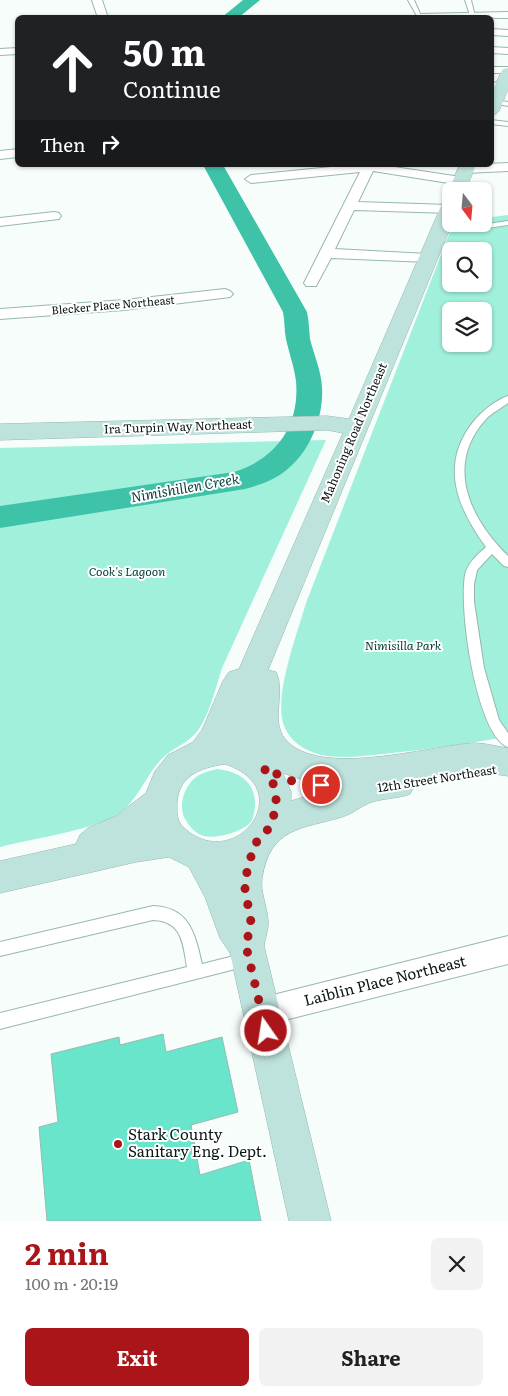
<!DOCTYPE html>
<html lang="en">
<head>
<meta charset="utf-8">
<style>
	body { margin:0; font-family:Literata,serif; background:#f2f2f2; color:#202124; height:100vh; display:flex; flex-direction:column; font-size:19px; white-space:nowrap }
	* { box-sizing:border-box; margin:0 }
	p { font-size:16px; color:#757577 }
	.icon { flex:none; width:28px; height:28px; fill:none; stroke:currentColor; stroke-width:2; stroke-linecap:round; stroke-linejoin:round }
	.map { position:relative; height:1221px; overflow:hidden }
	.panel { display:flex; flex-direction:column; background:#fff; flex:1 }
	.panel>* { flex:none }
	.guide { position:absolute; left:15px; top:15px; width:479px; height:152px; border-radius:8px; box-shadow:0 1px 4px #0004; background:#202124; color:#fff; overflow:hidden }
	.needle { width:32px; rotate:164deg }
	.fabs { position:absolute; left:442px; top:182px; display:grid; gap:10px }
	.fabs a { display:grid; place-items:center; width:50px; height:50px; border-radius:8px; background:#fff; box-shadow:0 1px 4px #0004; font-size:25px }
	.pin { position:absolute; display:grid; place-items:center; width:42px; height:42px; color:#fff; margin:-21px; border:2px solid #fff; border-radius:50%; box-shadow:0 1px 5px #0007 }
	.me { position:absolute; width:55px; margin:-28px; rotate:347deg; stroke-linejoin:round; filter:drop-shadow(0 0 4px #0008) }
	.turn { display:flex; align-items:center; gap:18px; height:105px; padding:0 25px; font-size:22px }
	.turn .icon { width:65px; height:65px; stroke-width:2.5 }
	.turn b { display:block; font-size:35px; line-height:42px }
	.then { display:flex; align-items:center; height:48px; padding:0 25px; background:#0003; gap:10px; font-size:19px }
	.round { display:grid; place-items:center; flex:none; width:52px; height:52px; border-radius:8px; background:#f2f2f2 }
	.summary { display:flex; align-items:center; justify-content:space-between; height:85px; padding:0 25px }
	h1 { font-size:30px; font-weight:700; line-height:38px; color:#a91519 }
	.primary-button { display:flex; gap:10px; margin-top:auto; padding:10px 25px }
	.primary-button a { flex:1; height:58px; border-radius:8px; background:#a91519; color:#fff; font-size:20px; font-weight:700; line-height:58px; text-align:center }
	.primary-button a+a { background:#f2f2f2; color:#202124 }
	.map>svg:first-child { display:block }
	.green { fill:#a0f0dc; fill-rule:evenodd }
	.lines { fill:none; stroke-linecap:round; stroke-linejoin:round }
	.river { fill:#3ec2a8; fill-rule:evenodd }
	.building { fill:#68e5ca; stroke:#9abab1 }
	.lane-casing { stroke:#97b7ae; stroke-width:2 }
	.street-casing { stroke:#97b7ae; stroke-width:2 }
	.secondary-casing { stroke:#97b7ae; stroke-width:1 }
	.lane { fill:#fff; fill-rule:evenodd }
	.street { fill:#fff; fill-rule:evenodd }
	.secondary { fill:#bee2dc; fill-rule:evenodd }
	.route { stroke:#a91519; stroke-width:9; stroke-dasharray:0 16.2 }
	.poi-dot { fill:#a91519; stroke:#fff; stroke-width:2 }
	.labels { text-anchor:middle; stroke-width:4; stroke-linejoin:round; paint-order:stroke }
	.far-street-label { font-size:11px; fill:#0b1714; stroke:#fff }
	.street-label { font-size:12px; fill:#0b1714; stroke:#fff }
	.park-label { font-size:12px; font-style:italic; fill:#003d32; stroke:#fff }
	.water-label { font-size:14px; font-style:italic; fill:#0e463c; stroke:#fff }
	.near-street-label { font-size:15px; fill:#0b1714; stroke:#fff }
	.near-poi-label { font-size:15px; fill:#0b1714; stroke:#fff; text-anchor:start }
</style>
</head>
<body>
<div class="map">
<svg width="508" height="1221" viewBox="0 0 508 1221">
	<rect width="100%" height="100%" fill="#f7fdfb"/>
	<path class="green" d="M508 215V737C466 743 425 750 383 754 363 756 341 759 322 755 303 751 285 738 282 718 277 687 297 634 306 603L453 224H484V218ZM451 251H484V284H451ZM451 311H484V344H451Z
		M326 440 222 668C216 687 208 721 194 735 183 746 168 750 158 763 144 780 137 801 118 814 95 830 30 839 0 847V448Z
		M217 769C239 771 257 783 255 807 254 812 254 817 251 822 242 832 217 839 204 836 196 834 191 828 187 822 177 809 183 787 196 777 202 773 209 771 217 769Z"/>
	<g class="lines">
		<path class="river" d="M243 0H260L238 18H221Z
			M203 165H223L307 312C309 321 309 330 310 339 314 355 321 370 322 387 324 418 309 454 284 472 272 481 259 485 245 489L0 528V506L234 472C276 459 300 426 296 381 294 366 289 353 286 339 284 330 285 321 283 312Z"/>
	</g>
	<path class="building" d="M163 1034 166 1052 222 1037 238 1112 191 1125 200 1175 249 1160 261 1221H47L39 1127 58 1122 51 1054 119 1037 120 1045Z"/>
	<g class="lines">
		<defs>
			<path id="lane" d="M408 0H414L422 18H418Z
				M465 0H471L475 16 470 15Z
				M495 100 508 102V106L493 103 492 102Z
				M491 120 508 122V126L491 124Z
				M508 221V225L467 231 441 230 437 228 441 226 467 227Z
				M508 396V403C501 408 492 413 486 419 444 465 470 519 508 556V567L504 566 492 554 477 570 474 584V602L484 668 499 720 508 733V747C476 736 457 601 466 571 470 561 478 554 486 547 457 507 439 464 474 421 482 411 496 400 508 396Z
				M153 906C189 907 195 933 202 964L246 953 251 955 253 960 251 965 0 1029V1013L187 967C183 943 182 921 153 920L0 956V942Z"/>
			<path id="street" d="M92 0H102L108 18H98Z
				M508 12V18L415 17 420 14Z
				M491 29 508 30V36L491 35Z
				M491 47 508 48V54L491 53Z
				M18 48V54L0 55V49Z
				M491 67H508V73H491Z
				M491 82 506 84 508 86 502 89 491 88Z
				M18 149V157L0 159V151Z
				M508 163V171L466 173 460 169 466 165Z
				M351 165H381L461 177 468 181 461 185 373 171 358 202 449 205H451V213L354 210 335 249 428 254 433 255 435 258 433 261 428 262 331 258 316 286H306L304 283 360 172 251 183 245 179 251 175Z
				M54 212 59 213 61 216 59 219 0 226V218Z
				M225 289 230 291 233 294 230 297 124 310 0 319V309L124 300Z
				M508 936V964L261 1026 251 1022 247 1012 251 1002 261 998Z"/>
			<path id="secondary" d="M508 68V89L499 111 496 114 491 115V94L501 72 503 69Z
				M460 165H476L465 191H451V195L448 191Z
				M451 199 452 224 268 670 276 672C286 693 270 720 285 739 318 779 428 746 474 743 486 743 497 747 508 748V776L474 771 413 780 415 784 410 794C397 799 382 798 369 803 360 807 352 814 342 817 302 829 270 827 262 878 260 892 267 906 268 920 269 928 265 938 264 946L331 1221H289L230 953 220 938 205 897 189 867 169 857 136 862 0 893V861L76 844 80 835 88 828 116 816 146 793 155 771 168 755 193 742 202 730 223 681 229 672 239 669 343 433 327 430 0 440V424L327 416 349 419 442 204 445 200ZM225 764C302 789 234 876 183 827 178 822 177 816 177 810 175 777 198 768 225 764ZM283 773 318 785 341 786 291 801V792Z"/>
		</defs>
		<use href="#lane" class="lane-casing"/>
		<use href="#street" class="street-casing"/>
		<use href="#secondary" class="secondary-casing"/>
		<use href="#lane" class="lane"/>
		<use href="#street" class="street"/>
		<use href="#secondary" class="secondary"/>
	</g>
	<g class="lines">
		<path class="route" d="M266 1031 246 946 251 922 245 889 246 876 254 845 270 827 277 805 273 783 264 768 292 781 321 785"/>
	</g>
	<circle class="poi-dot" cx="118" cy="1144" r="5"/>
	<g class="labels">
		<g class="far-street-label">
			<text transform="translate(113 305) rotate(-5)" y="4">Blecker Place Northeast</text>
		</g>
		<g class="street-label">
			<text transform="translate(178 427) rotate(-2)" y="4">Ira Turpin Way Northeast</text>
			<text transform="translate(354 433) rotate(-67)" y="4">Mahoning Road Northeast</text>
			<text transform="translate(437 779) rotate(-9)" y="4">12th Street Northeast</text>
		</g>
		<g class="park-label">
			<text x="127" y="576">Cook's Lagoon</text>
			<text x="403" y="650">Nimisilla Park</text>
		</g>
		<g class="water-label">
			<text transform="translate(185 488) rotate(-10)" y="5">Nimishillen Creek</text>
		</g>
		<g class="near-street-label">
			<text transform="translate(385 981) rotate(-14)" y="5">Laiblin Place Northeast</text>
		</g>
		<g class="near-poi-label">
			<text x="128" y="1140">Stark County<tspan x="128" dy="17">Sanitary Eng. Dept.</tspan></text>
		</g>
	</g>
</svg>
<div class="fabs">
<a><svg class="needle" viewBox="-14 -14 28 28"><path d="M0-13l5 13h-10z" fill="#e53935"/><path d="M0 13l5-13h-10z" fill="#757577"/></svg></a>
<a><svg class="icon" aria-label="search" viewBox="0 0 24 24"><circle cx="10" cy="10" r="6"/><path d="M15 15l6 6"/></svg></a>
<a><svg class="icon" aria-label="layers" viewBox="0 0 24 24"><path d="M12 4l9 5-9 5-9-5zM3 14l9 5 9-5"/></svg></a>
</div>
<div class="pin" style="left:321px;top:785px;background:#d93025"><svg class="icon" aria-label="arrive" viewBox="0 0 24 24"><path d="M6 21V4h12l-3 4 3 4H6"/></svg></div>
<svg class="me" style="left:266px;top:1031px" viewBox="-20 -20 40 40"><circle r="17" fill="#a91519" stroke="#fff" stroke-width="3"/><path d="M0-11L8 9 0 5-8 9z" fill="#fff"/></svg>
<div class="guide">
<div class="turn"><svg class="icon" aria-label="ahead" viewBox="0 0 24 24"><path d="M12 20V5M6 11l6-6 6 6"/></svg><div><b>50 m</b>Continue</div></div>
<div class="then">Then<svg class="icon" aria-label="right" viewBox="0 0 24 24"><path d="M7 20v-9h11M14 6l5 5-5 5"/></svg></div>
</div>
</div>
<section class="panel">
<div class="summary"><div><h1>2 min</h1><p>100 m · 20:19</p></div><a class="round"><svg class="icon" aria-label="close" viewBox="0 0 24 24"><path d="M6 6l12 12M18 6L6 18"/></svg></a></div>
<div class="primary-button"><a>Exit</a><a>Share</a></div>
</section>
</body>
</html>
